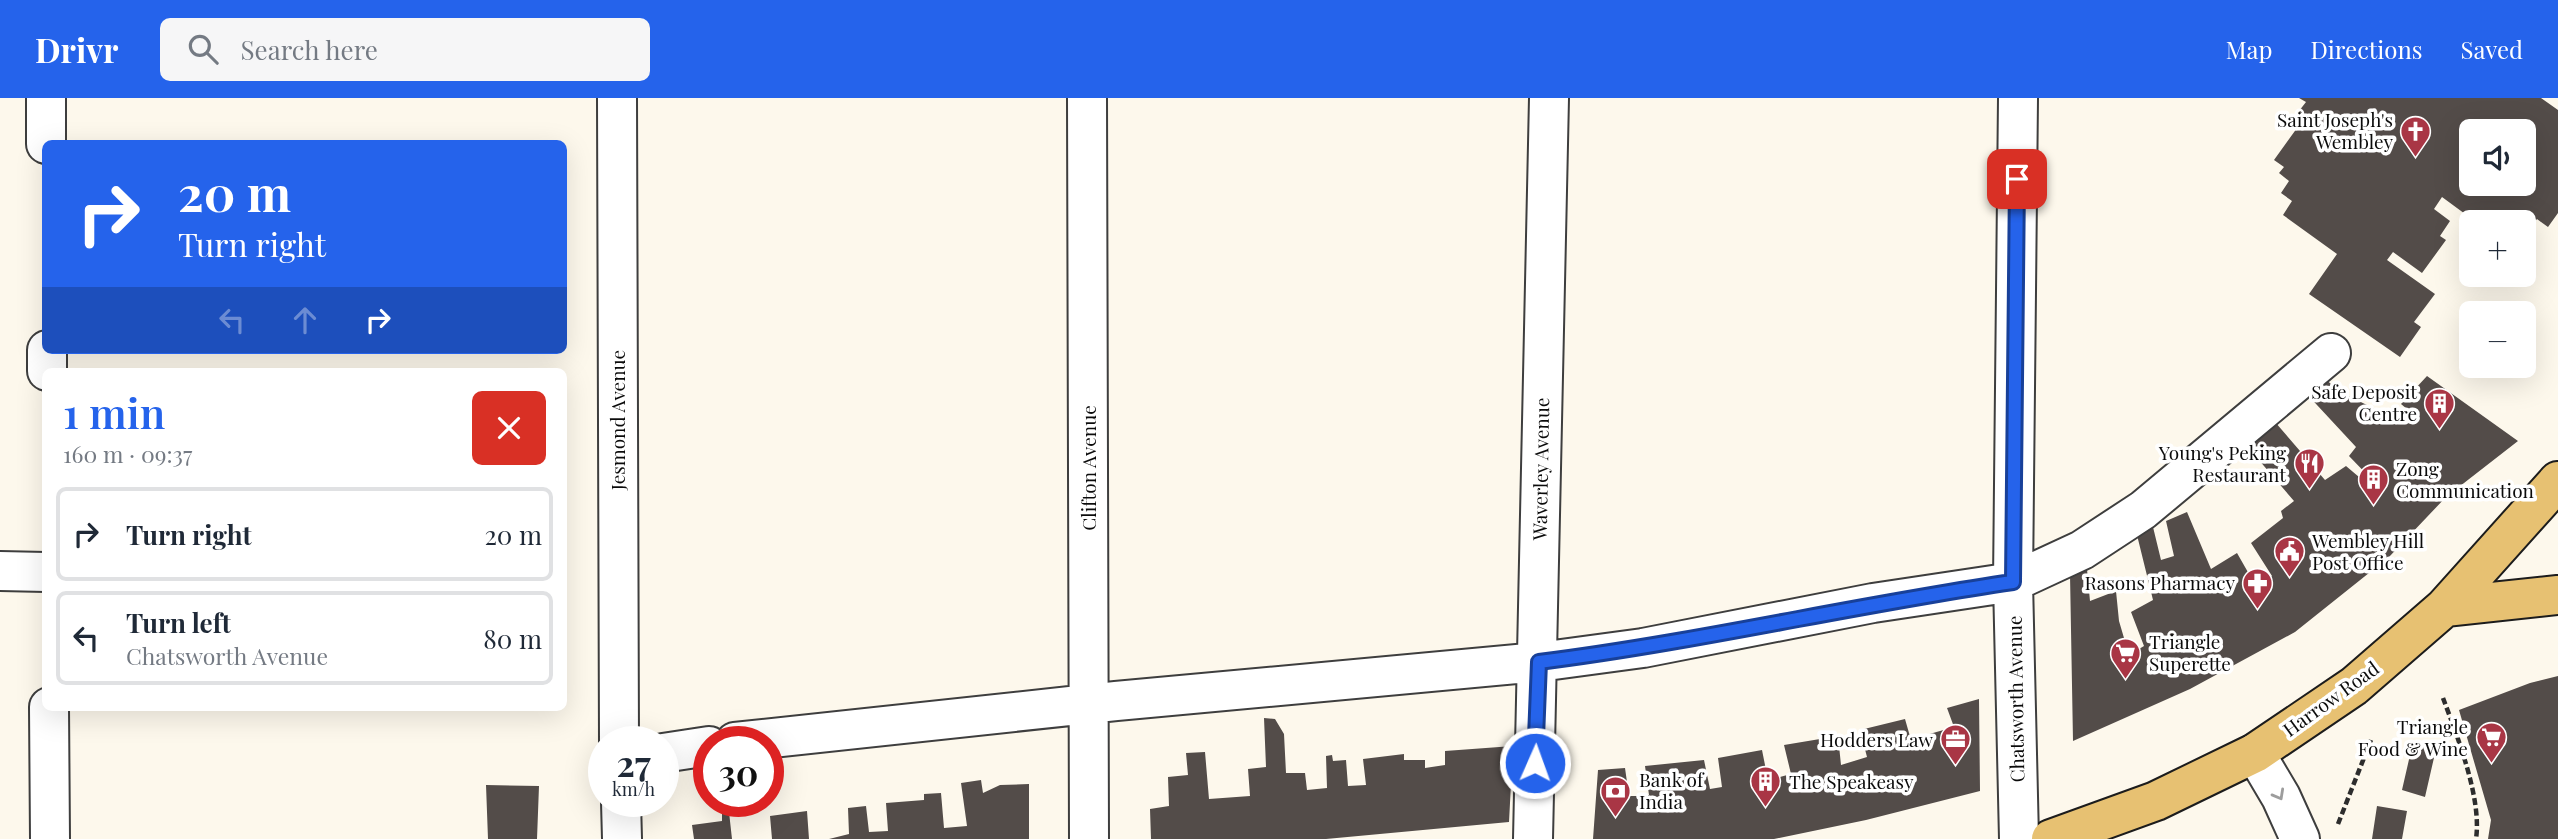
<!DOCTYPE html>
<html lang="en">
<head>
<meta charset="utf-8">
<style>
	body { margin:0; font-family:"Playfair Display",serif; background:#f6f6f7; color:#1f2937; height:100vh; display:flex; flex-direction:column; font-size:26px; white-space:nowrap }
	* { box-sizing:border-box; margin:0 }
	p { font-size:23px; color:#747a83 }
	.icon { flex:none; width:38px; height:38px; fill:none; stroke:currentColor; stroke-width:2; stroke-linecap:round; stroke-linejoin:round }
	.map { position:relative; flex:1; overflow:hidden }
	.details { position:absolute; left:42px; top:270px; width:525px; height:343px; display:flex; flex-direction:column; background:#fff; border-radius:10px; box-shadow:0 7px 28px #0002 }
	.details>* { flex:none }
	.guide { position:absolute; left:42px; top:42px; width:525px; height:214px; border-radius:10px; box-shadow:0 7px 28px #0002; background:#2563eb; color:#fff; overflow:hidden }
	.controls { position:absolute; left:2459px; top:21px; display:grid; gap:14px }
	.controls a { display:grid; place-items:center; width:77px; height:77px; border-radius:10px; background:#fff; box-shadow:0 7px 28px #0002; font-size:35px }
	.speed { position:absolute; left:588px; top:628px; display:flex; gap:14px; font-size:35px; font-weight:700; text-align:center }
	.speed>* { display:grid; place-content:center; width:91px; height:91px; border-radius:50%; background:#fff; box-shadow:0 7px 28px #0002; line-height:1 }
	.speed small { font-size:18px; font-weight:400 }
	.speed .limit { border:10px solid #d22; background:#fff; color:#111 }
	.pin { position:absolute; display:grid; place-items:center; width:60px; height:60px; color:#fff; margin:-30px; border-radius:14px; box-shadow:0 4px 10px #0006 }
	.me { position:absolute; width:77px; margin:-38px; rotate:2deg; stroke-linejoin:round; filter:drop-shadow(0 0 5px #0008) }
	.turn { display:flex; align-items:center; gap:24px; height:147px; padding:0 21px; font-size:32px }
	.turn .icon { width:91px; height:91px; stroke-width:2.5 }
	.turn b { display:block; font-size:49px; line-height:60px }
	.lanes { display:flex; align-items:center; height:66px; padding:0 21px; background:#0003; justify-content:center; gap:35px; direction:ltr }
	.lanes .off { opacity:.35 }
	.round { display:grid; place-items:center; flex:none; width:74px; height:74px; border-radius:10px; background:#f6f6f7 }
	.overview { display:flex; align-items:center; justify-content:space-between; height:119px; padding:0 21px }
	h1 { font-size:42px; font-weight:600; line-height:52px; color:#2563eb }
	ul { padding:0; list-style:none }
	li { display:flex; align-items:center; gap:21px; height:94px; margin:0 14px 10px; padding:0 7px; border:4px solid #e0e1e3; border-radius:10px }
	li div { flex:1 }
	li b { display:block; font-size:26px }
	li em { font-style:normal }
	header { display:flex; align-items:center; gap:42px; box-sizing:border-box; height:98px; padding:0 35px; background:#2563eb; color:#fff }
	header strong { font-size:33px }
	nav { display:flex; gap:38px; margin-inline-start:auto; font-size:24px }
	.search { width:490px; height:63px; background:#f6f6f7; display:flex; align-items:center; gap:18px; box-sizing:border-box; padding:0 24px; border-radius:10px; color:#747a83; font-size:26px }
	.map>svg:first-child { display:block }
	.building { fill:#534c49; fill-rule:evenodd }
	.lines { fill:none; stroke-linecap:round; stroke-linejoin:round }
	.minor-casing { stroke:#3e3e3e; stroke-width:42 }
	.major-casing { stroke:#1c1c1c; stroke-width:42 }
	.path { stroke:#2d2d2d; stroke-width:4.5; stroke-dasharray:7 3.5; stroke-linecap:butt }
	.minor { stroke:#fff; stroke-width:38 }
	.major { stroke:#e7c172; stroke-width:38 }
	.oneway { stroke:#9d9d9d }
	.route-casing { stroke:#184099; stroke-width:18 }
	.route { stroke:#2563eb; stroke-width:12 }
	.labels { text-anchor:middle; stroke-width:7; stroke-linejoin:round; paint-order:stroke }
	.poi-label { font-size:19px; fill:#0b0b0b; stroke:#fff; text-anchor:end }
	.street-label { font-size:19px; fill:#0b0b0b; stroke:#fff }
</style>
</head>
<body>
<header>
<strong>Drivr</strong>
<div class="search"><svg class="icon" aria-label="search" viewBox="0 0 24 24"><circle cx="10" cy="10" r="6"/><path d="M15 15l6 6"/></svg>Search here</div>
<nav><a>Map</a><a>Directions</a><a>Saved</a></nav>
</header>
<div class="map">
<svg width="2558" height="741" viewBox="0 0 2558 741">
	<rect width="100%" height="100%" fill="#fdf8ec"/>
	<path class="building" d="M2299 0H2541L2558 12V115L2548 129 2537 121 2524 137V124H2506L2501 121 2499 124H2476L2442 99 2434 111 2450 123 2440 138 2446 142 2422 175 2393 154 2387 162 2435 196 2414 224 2421 229 2400 259 2309 196 2337 156 2283 117 2292 103 2281 95 2289 83 2279 75 2284 69 2274 62 2305 19 2299 13 2306 4ZM2471 33H2524V86H2471Z
		M2322 278 2340 294 2396 321 2407 311 2401 306 2427 278 2518 343 2446 399 2389 459 2295 534 2190 591 2073 643 2070 476 2086 461 2090 503 2116 493 2119 523 2129 557 2144 548 2131 514 2153 502 2136 433 2153 429 2161 462 2174 458 2166 423 2187 414 2211 471 2237 455 2257 490 2272 478 2251 445 2283 420 2281 413 2294 403 2240 340 2269 317 2325 382 2346 368 2372 390 2376 386 2349 358 2356 349 2304 293Z
		M2558 578V741H2488L2491 722 2459 612 2530 585Z
		M1979 601 1980 693 1866 722 1774 741H1593L1598 672 1625 670 1629 698H1638L1649 697 1645 668 1704 662 1710 691 1722 689 1718 660 1762 652 1768 682 1791 676 1784 647 1838 638 1841 667 1867 659 1860 632 1905 621 1913 649 1928 646 1926 637 1954 629 1947 610Z
		M1264 620 1275 621 1284 636 1286 675H1305L1307 692 1327 690 1326 658 1332 657 1333 663 1346 662 1348 688 1366 687 1363 661 1404 656V662H1425V670L1445 667V653L1513 648 1509 724 1326 741H1151L1150 711 1169 708 1168 679 1188 677 1186 655 1205 654 1209 701 1250 698 1248 671 1266 669Z
		M2413 644 2436 651 2425 699 2402 692Z
		M981 682 983 695 1000 687 1029 686V741H829L849 736 848 710 866 708 869 734 888 733 886 705 924 702V696L941 695 944 730 967 728 961 685Z
		M486 687 539 688 537 741H488Z
		M2377 708 2407 713 2402 741H2372Z
		M807 713 809 741H772L770 718Z
		M722 714H729L732 741H694L692 727 722 723Z"/>
	<g class="lines">
		<defs>
			<path id="minor" d="M46 0V46
				M617 0 619 644
				M1087 0 1089 741
				M2018 0 2013 484 2019 741
				M47 252V273
				M0 473 46 474
				M49 609 50 741
				M735 644 1116 603 1539 564 1643 550 1873 505 2013 484 2082 452 2143 412 2331 255
				M663 655 709 648
				M2255 655 2281 699 2300 741
				M621 704 622 741
				M1533 741 1549 0"/>
			<path id="major" d="M2445 509 2558 497
				M2051 741 2156 703 2255 655 2354 588 2445 509 2558 383"/>
		</defs>
		<use href="#minor" class="minor-casing"/>
		<use href="#major" class="major-casing"/>
		<path class="path" d="M2443 600C2457 638 2482 700 2476 741
			M2338 726 2371 642"/>
		<use href="#minor" class="minor"/>
		<use href="#major" class="major"/>
	</g>
	<defs><path id="oneway-chevron" d="M-2-3.5L2.5 0L-2 3.5" fill="none" stroke-width="1.6" stroke-linecap="round" stroke-linejoin="round" transform="scale(1.75)"/></defs>
	<use class="oneway" href="#oneway-chevron" transform="translate(2279 697) rotate(61)"/>
	<g class="lines">
		<defs>
			<path id="route" d="M1535 665 1539 564C1698 544 1854 507 2013 484L2017 81"/>
		</defs>
		<use href="#route" class="route-casing"/>
		<use href="#route" class="route"/>
	</g>
	<defs>
		<symbol id="church-pin" viewBox="-11 -11 22 30"><path d="M0 17L-7.5 6A9.5 9.5 0 1 1 7.5 6Z" fill="#a93645" stroke="#fff"/><path d="M-1.2-6h2.4v3.5h3.3v2.4h-3.3V6h-2.4V-.1h-3.3v-2.4h3.3Z" fill="#fff"/></symbol>
		<symbol id="building-pin" viewBox="-11 -11 22 30"><path d="M0 17L-7.5 6A9.5 9.5 0 1 1 7.5 6Z" fill="#a93645" stroke="#fff"/><path d="M-4-6H4V6H1V3H-1V6H-4ZM-2.5-4.3h1.7v1.8h-1.7ZM.8-4.3h1.7v1.8H.8ZM-2.5-1h1.7V.8h-1.7ZM.8-1h1.7V.8H.8Z" fill="#fff"/></symbol>
		<symbol id="restaurant-pin" viewBox="-11 -11 22 30"><path d="M0 17L-7.5 6A9.5 9.5 0 1 1 7.5 6Z" fill="#a93645" stroke="#fff"/><path d="M-5-6h1v4h1v-4h1v4h1v-4h1v5L-1.5 .5V6h-2V.5L-5-1ZM5-6V6H3V1.5H1.5Q1.5-4 5-6Z" fill="#fff"/></symbol>
		<symbol id="civic-pin" viewBox="-11 -11 22 30"><path d="M0 17L-7.5 6A9.5 9.5 0 1 1 7.5 6Z" fill="#a93645" stroke="#fff"/><path d="M-.6-6.5H3V-4.5H.6V-3L4-1V1h2V6H-6V1h2V-1L-.6-3ZM-1.2 2.5V6h2.4V2.5Z" fill="#fff"/></symbol>
		<symbol id="pharmacy-pin" viewBox="-11 -11 22 30"><path d="M0 17L-7.5 6A9.5 9.5 0 1 1 7.5 6Z" fill="#a93645" stroke="#fff"/><path d="M-2-6h4v4h4v4h-4v4h-4v-4h-4v-4h4Z" fill="#fff"/></symbol>
		<symbol id="supermarket-pin" viewBox="-11 -11 22 30"><path d="M0 17L-7.5 6A9.5 9.5 0 1 1 7.5 6Z" fill="#a93645" stroke="#fff"/><path d="M-6-5.5h2.5l.6 2H6L4.5 2H-2.5L-4.4-4H-6ZM-1.5 3.2a1.3 1.3 0 1 0 .1 0ZM3 3.2a1.3 1.3 0 1 0 .1 0Z" fill="#fff"/></symbol>
		<symbol id="office-pin" viewBox="-11 -11 22 30"><path d="M0 17L-7.5 6A9.5 9.5 0 1 1 7.5 6Z" fill="#a93645" stroke="#fff"/><path d="M-6-3h4V-5.5h4V-3h4V5H-6ZM-1-4.5V-3h2v-1.5ZM-6 0V1H6V0Z" fill="#fff"/></symbol>
		<symbol id="bank-pin" viewBox="-11 -11 22 30"><path d="M0 17L-7.5 6A9.5 9.5 0 1 1 7.5 6Z" fill="#a93645" stroke="#fff"/><path d="M-6-4H6V4H-6ZM0-2.3a2.3 2.3 0 1 0 0 4.6a2.3 2.3 0 1 0 0-4.6Z" fill="#fff"/></symbol>
	</defs>
	<g fill-rule="evenodd">
		<use href="#church-pin" x="2398" y="16" width="35" height="47"/>
		<use href="#building-pin" x="2422" y="288" width="35" height="47"/>
		<use href="#restaurant-pin" x="2292" y="348" width="35" height="47"/>
		<use href="#building-pin" x="2356" y="364" width="35" height="47"/>
		<use href="#civic-pin" x="2272" y="436" width="35" height="47"/>
		<use href="#pharmacy-pin" x="2240" y="468" width="35" height="47"/>
		<use href="#supermarket-pin" x="2108" y="538" width="35" height="47"/>
		<use href="#supermarket-pin" x="2474" y="622" width="35" height="47"/>
		<use href="#office-pin" x="1938" y="624" width="35" height="47"/>
		<use href="#building-pin" x="1748" y="666" width="35" height="47"/>
		<use href="#bank-pin" x="1598" y="676" width="35" height="47"/>
	</g>
	<g class="labels">
		<g class="poi-label">
			<text x="2393" y="29">Saint Joseph's<tspan x="2393" dy="22">Wembley</tspan></text>
			<text x="2417" y="301">Safe Deposit<tspan x="2417" dy="22">Centre</tspan></text>
			<text x="2286" y="362">Young's Peking<tspan x="2286" dy="22">Restaurant</tspan></text>
			<text x="2396" y="378" text-anchor="start">Zong<tspan x="2396" dy="22">Communication</tspan></text>
			<text x="2312" y="450" text-anchor="start">Wembley Hill<tspan x="2312" dy="22">Post Office</tspan></text>
			<text x="2235" y="492">Rasons Pharmacy</text>
			<text x="2149" y="551" text-anchor="start">Triangle<tspan x="2149" dy="22">Superette</tspan></text>
			<text x="2468" y="636">Triangle<tspan x="2468" dy="22">Food &amp; Wine</tspan></text>
			<text x="1933" y="649">Hodders Law</text>
			<text x="1639" y="689" text-anchor="start">Bank of<tspan x="1639" dy="22">India</tspan></text>
			<text x="1789" y="691" text-anchor="start">The Speakeasy</text>
		</g>
		<g class="street-label">
			<text transform="translate(618 322) rotate(-90)" y="7">Jesmond Avenue</text>
			<text transform="translate(1089 370) rotate(-90)" y="7">Clifton Avenue</text>
			<text transform="translate(1541 371) rotate(-89)" y="7">Waverley Avenue</text>
			<text transform="translate(2016 601) rotate(-91)" y="7">Chatsworth Avenue</text>
			<text transform="translate(2331 601) rotate(-36)" y="7">Harrow Road</text>
		</g>
	</g>
</svg>
<div class="controls">
<a><svg class="icon" aria-label="sound" viewBox="0 0 24 24"><path d="M4 9h4l5-4v14l-5-4H4zM17 9q2 3 0 6"/></svg></a>
<a>+</a>
<a>−</a>
</div>
<div class="speed"><div>27<small>km/h</small></div><div class="limit">30</div></div>
<div class="pin" style="left:2017px;top:81px;background:#d93025"><svg class="icon" aria-label="arrive" viewBox="0 0 24 24"><path d="M6 21V4h12l-3 4 3 4H6"/></svg></div>
<svg class="me" style="left:1535px;top:665px" viewBox="-20 -20 40 40"><circle r="17" fill="#2563eb" stroke="#fff" stroke-width="3"/><path d="M0-11L8 9 0 5-8 9z" fill="#fff"/></svg>
<div class="guide">
<div class="turn"><svg class="icon" aria-label="right" viewBox="0 0 24 24"><path d="M7 20v-9h11M14 6l5 5-5 5"/></svg><div><b>20 m</b>Turn right</div></div>
<div class="lanes"><svg class="icon off" aria-label="left" viewBox="0 0 24 24"><path d="M17 20v-9H6M10 6l-5 5 5 5"/></svg><svg class="icon off" aria-label="ahead" viewBox="0 0 24 24"><path d="M12 20V5M6 11l6-6 6 6"/></svg><svg class="icon" aria-label="right" viewBox="0 0 24 24"><path d="M7 20v-9h11M14 6l5 5-5 5"/></svg></div>
</div>
<section class="details">
<div class="overview"><div><h1>1 min</h1><p>160 m · 09:37</p></div><a class="round" style="background:#d93025;color:#fff"><svg class="icon" aria-label="close" viewBox="0 0 24 24"><path d="M6 6l12 12M18 6L6 18"/></svg></a></div>
<ul>
<li><svg class="icon" aria-label="right" viewBox="0 0 24 24"><path d="M7 20v-9h11M14 6l5 5-5 5"/></svg><div><b>Turn right</b></div><em>20 m</em></li>
<li><svg class="icon" aria-label="left" viewBox="0 0 24 24"><path d="M17 20v-9H6M10 6l-5 5 5 5"/></svg><div><b>Turn left</b><p>Chatsworth Avenue</p></div><em>80 m</em></li>
</ul>
</section>
</div>
</body>
</html>
